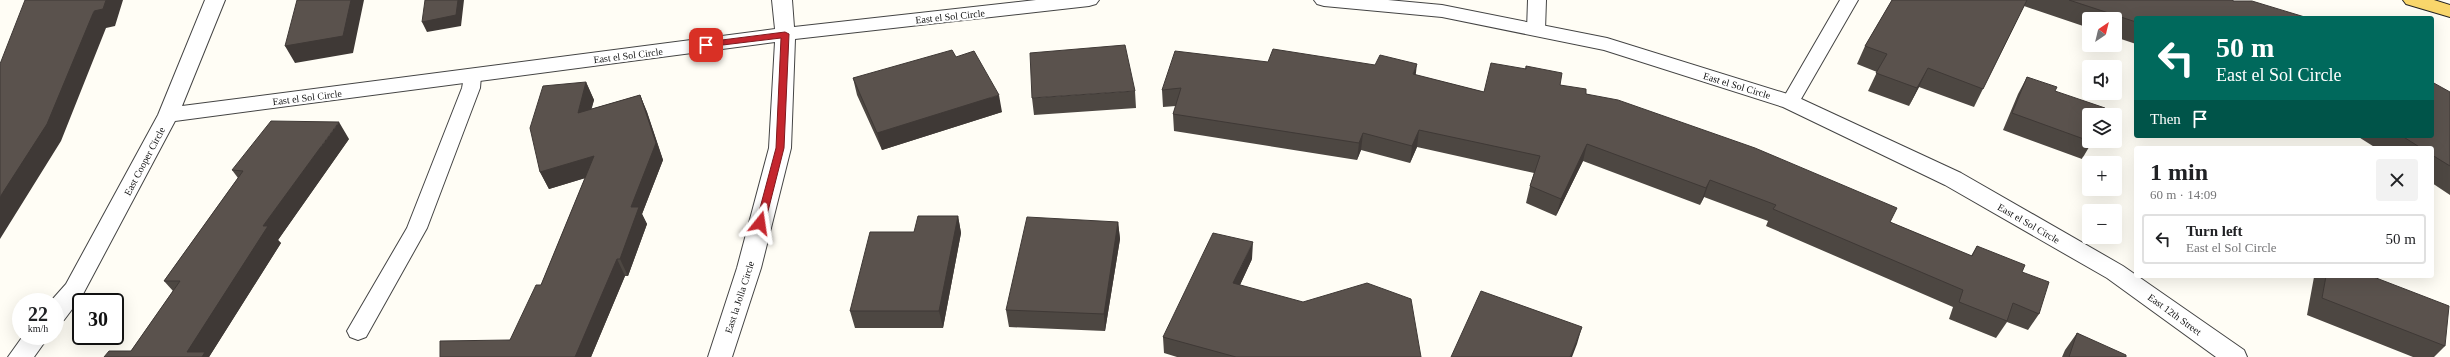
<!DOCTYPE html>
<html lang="en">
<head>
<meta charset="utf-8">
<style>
	body { margin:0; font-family:"Times New Roman",serif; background:#f2f2f2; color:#202124; height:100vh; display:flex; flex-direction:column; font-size:15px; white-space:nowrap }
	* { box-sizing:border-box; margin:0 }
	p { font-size:13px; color:#757577 }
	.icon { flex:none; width:22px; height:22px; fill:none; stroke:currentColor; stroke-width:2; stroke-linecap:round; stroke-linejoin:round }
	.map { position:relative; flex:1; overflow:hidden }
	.side { position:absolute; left:2134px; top:146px; width:300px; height:132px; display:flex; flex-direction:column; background:#fff; border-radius:4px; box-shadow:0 4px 16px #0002 }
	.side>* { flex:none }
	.guide { position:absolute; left:2134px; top:16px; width:300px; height:122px; border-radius:4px; box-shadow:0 4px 16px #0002; background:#00695c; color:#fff; overflow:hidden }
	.needle { width:26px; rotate:35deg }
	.buttons { position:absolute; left:2082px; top:12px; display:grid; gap:8px }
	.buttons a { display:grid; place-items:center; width:40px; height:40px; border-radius:4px; background:#fff; box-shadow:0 4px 16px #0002; font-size:20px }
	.speed { position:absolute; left:12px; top:293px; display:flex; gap:8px; font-size:20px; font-weight:700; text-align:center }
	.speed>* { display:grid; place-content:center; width:52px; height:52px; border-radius:50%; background:#fff; box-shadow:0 4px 16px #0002; line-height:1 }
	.speed small { font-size:10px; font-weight:400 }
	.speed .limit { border:2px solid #111; border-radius:6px; background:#fff; color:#111 }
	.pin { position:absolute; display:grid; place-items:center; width:34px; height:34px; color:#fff; margin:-17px; border-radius:8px; box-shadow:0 2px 6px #0006 }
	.me { position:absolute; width:44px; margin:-22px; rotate:15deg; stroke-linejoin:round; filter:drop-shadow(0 0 3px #0008) }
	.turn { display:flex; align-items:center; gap:14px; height:84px; padding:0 16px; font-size:18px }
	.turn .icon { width:52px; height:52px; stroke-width:2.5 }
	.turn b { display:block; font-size:28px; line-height:34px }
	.then { display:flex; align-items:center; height:38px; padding:0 16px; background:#0003; gap:8px; font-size:15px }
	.round { display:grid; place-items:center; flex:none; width:42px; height:42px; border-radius:4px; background:#f2f2f2 }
	.head { display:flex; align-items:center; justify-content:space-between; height:68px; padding:0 16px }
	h1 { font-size:24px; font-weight:800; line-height:30px }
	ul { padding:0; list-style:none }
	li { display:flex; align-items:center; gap:12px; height:50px; margin:0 8px 6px; padding:0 8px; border:2px solid #e0e0e0; border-radius:4px }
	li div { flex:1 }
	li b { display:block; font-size:15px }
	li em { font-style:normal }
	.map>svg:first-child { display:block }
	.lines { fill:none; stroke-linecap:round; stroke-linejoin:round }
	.service-casing { stroke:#444; stroke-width:2 }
	.minor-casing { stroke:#444; stroke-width:2 }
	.primary-casing { stroke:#222; stroke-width:2 }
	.service { fill:#fff; fill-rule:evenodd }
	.minor { fill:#fff; fill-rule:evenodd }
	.primary { fill:#f9d66b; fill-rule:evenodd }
	.wall { fill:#4d4742 }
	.shaded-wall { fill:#3f3936 }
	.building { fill:#5a524d; stroke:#3f3936 }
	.route { fill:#c4262e; stroke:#7f191e }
	.labels { text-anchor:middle; stroke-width:4; stroke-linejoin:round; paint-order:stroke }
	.street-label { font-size:10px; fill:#111; stroke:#fff }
</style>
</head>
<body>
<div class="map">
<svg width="2450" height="357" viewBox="0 0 2450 357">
	<rect width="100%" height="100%" fill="#fffdf5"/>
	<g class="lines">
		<defs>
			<path id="service" d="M1528 0H1546L1545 30 1542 34H1530L1527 30Z
				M1840 0H1858L1797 106 1790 108 1783 106 1781 102Z
				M472 70 479 72 481 76 480 88 427 228 366 337 358 340 350 337 347 331 407 228 462 88 465 72Z"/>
			<path id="minor" d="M205 0H225L182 106 775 29 772 0H792L794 27 1036 0H1099L1096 4 1089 6 795 39 791 148 761 268 732 357H708L737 268 769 148 775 42 175 121 82 296 64 320 55 322V302H50L66 284 158 115Z
				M1314 0H1388L1442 5 1607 38 1797 97 1961 173 2123 266 2244 350 2247 357H2216L2107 278 1945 185 1783 107 1604 50 1442 17 1324 6 1317 4Z
				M23 336H49L34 357H8Z"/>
			<path id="primary" d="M2403 0H2434L2450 5V17L2406 4Z"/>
		</defs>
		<use href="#service" class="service-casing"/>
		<use href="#minor" class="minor-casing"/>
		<use href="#primary" class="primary-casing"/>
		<use href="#service" class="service"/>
		<use href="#minor" class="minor"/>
		<use href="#primary" class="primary"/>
	</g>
	<path class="wall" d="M1892 0H2233L2136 18V44L2115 37V19H2089V28L2024 6 1974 107 1919 87 1909 106 1868 91 1877 72 1857 64 1865 46Z
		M956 57 1002 112 882 150 857 95 853 78Z
		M1268 62 1416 75 1484 92 1525 69 1526 66 1560 85 1586 94 1890 222 1971 256 1977 246 2022 272 2039 314 2028 330 2007 322 1996 338 1949 319 1953 307 1766 226 1768 221 1704 197 1700 205 1583 161 1556 216 1526 203 1530 186 1534 173 1417 147 1410 163 1361 150 1357 160 1174 131 1173 114 1176 106 1163 107 1162 90Z
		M2027 77 2055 91 2092 142 2082 159 2003 130 2018 94Z
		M586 82 594 100 591 109 640 95 647 112 663 160 642 214 647 224 628 276H625L591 357H440L510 340 541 285 585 178 549 189 540 172Z
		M1135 91 1136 108 1034 115 1032 98Z
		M2450 92V195L2432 183V148H2376L2357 136H2432Z
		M349 139 278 240 281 243 209 357 131 351 173 291 164 281 238 178 232 170Z
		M958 216 961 233 943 328H855L850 311 914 232Z
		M1118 222 1120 239 1105 331 1009 327 1006 310Z
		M1252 259 1240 285 1421 357H1177L1164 353 1163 337Z
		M2315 276H2371L2445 346 2434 357H2413L2307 315 2314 277Z
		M2077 333 2126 357H2062L2065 350Z"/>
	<path class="shaded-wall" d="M106 0H123L115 26 106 28 61 141 0 239V197L94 11Z
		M351 0H364L353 53 295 63 285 46Z
		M458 0H464L461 26 427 32 422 22Z
		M1417 64 1415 81 1413 74Z
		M1928 68 1919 87 1909 106 1917 88Z
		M586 82 594 100 586 130 578 113Z
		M640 95 647 112 663 160 642 214 647 224 628 276 620 259 631 207Z
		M999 95 1002 112 882 150 877 133Z
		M339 122 349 139 278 240 281 243 209 357H192L187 352 263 226Z
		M1419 130 1417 147 1410 163 1412 146Z
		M1363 133 1361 150 1357 160 1359 143Z
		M1587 144 1583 161 1556 216 1561 199Z
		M594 156 602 173 549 189 540 172Z
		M1710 180 1704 197 1700 205 1706 188Z
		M958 216 961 233 943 328 939 311Z
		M1118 222 1120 239 1105 331 1104 314Z
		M1253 242 1252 259 1233 300V283Z
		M617 259 625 276 591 357H575Z
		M1582 327 1577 344 1572 357H1570Z"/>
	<path class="building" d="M25 0H106L103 9 94 11 47 124 0 197V64Z
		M297 0H351L343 36 285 46Z
		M425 0H458L456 15 422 22Z
		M1892 0H2027L1983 89 1928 68 1917 88 1876 73 1887 54 1865 46Z
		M2069 0H2233V1H2252L2308 18H2136V22Z
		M1125 45 1135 91 1032 98 1030 53Z
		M1273 49 1375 65 1380 55 1417 64 1413 74 1484 92 1491 63 1526 69V66L1562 73 1560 85 1586 89V94L1618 100 1755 148 1897 208 1890 222 1972 256 1977 246 2025 265 2022 272 2049 282 2039 314 2013 303 2007 321 1959 302 1963 290 1773 209 1776 205 1710 180 1706 188 1587 144 1561 199 1530 186 1540 156 1419 130 1412 146 1363 133 1359 143 1173 114 1181 88 1162 90 1175 51 1268 62Z
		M952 50 956 57 974 51 999 95 877 133 853 78Z
		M2027 77 2057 87 2055 91 2105 108 2102 115H2089V141H2093L2092 142 2012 113Z
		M586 82 578 113 640 95 656 143 631 207H639L620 259H617L575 357H440V341L510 340 536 285H541L594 156 540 172 530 128 543 86Z
		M2432 82 2450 92V166L2432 155V148H2421L2402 136H2432Z
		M271 121 339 122 263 226H268L187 352H205L202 357H104L109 351H131L180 281H164L243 171 232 170Z
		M918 216H958L939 311H850L870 232H914Z
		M1027 217 1118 222 1104 314 1006 310Z
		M1213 233 1253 242 1233 283 1303 302 1367 283 1411 299 1421 357H1236L1163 337Z
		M2326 276H2371L2449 306 2445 346 2322 298Z
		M1481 291 1582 327 1570 357H1451Z
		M2077 333 2126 355V357H2069Z"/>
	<path class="route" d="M785 32 789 34 784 148 765 223 760 227 756 223 776 148 781 38 706 47 702 45 706 42Z"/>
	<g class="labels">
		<g class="street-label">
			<text transform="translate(950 16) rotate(-6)" y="4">East el Sol Circle</text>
			<text transform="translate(628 55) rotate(-7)" y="4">East el Sol Circle</text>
			<text transform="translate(1737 85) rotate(17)" y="4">East el Sol Circle</text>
			<text transform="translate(307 97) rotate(-7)" y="4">East el Sol Circle</text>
			<text transform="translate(144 161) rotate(-62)" y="4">East Cooper Circle</text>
			<text transform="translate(2029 223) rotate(30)" y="4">East el Sol Circle</text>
			<text transform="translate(739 297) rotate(-72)" y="4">East la Jolla Circle</text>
			<text transform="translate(2175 314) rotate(36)" y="4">East 12th Street</text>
		</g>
	</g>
</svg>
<div class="buttons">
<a><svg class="needle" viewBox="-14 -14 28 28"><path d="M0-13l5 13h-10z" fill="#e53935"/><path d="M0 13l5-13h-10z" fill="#757577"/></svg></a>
<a><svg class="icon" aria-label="sound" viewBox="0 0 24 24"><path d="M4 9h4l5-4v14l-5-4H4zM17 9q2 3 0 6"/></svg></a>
<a><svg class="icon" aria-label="layers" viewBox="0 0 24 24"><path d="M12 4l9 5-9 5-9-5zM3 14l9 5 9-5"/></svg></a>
<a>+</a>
<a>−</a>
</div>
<div class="speed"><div>22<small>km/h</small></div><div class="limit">30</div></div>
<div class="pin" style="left:706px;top:45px;background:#d93025"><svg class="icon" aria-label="arrive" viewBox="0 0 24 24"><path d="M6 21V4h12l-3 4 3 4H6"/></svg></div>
<svg class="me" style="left:760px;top:223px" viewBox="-20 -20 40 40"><path d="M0-17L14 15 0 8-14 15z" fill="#c4262e" stroke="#fff" stroke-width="4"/></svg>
<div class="guide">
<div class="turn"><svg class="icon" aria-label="left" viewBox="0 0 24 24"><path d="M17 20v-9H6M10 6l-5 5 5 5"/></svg><div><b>50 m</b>East el Sol Circle</div></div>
<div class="then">Then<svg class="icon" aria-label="arrive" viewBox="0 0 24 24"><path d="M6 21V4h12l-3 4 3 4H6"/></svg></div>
</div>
<section class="side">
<div class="head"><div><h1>1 min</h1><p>60 m · 14:09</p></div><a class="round"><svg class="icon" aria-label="close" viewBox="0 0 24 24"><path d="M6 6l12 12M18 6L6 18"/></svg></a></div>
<ul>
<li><svg class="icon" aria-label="left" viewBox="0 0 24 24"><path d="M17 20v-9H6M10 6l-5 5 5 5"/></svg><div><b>Turn left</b><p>East el Sol Circle</p></div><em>50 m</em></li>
</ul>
</section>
</div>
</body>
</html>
